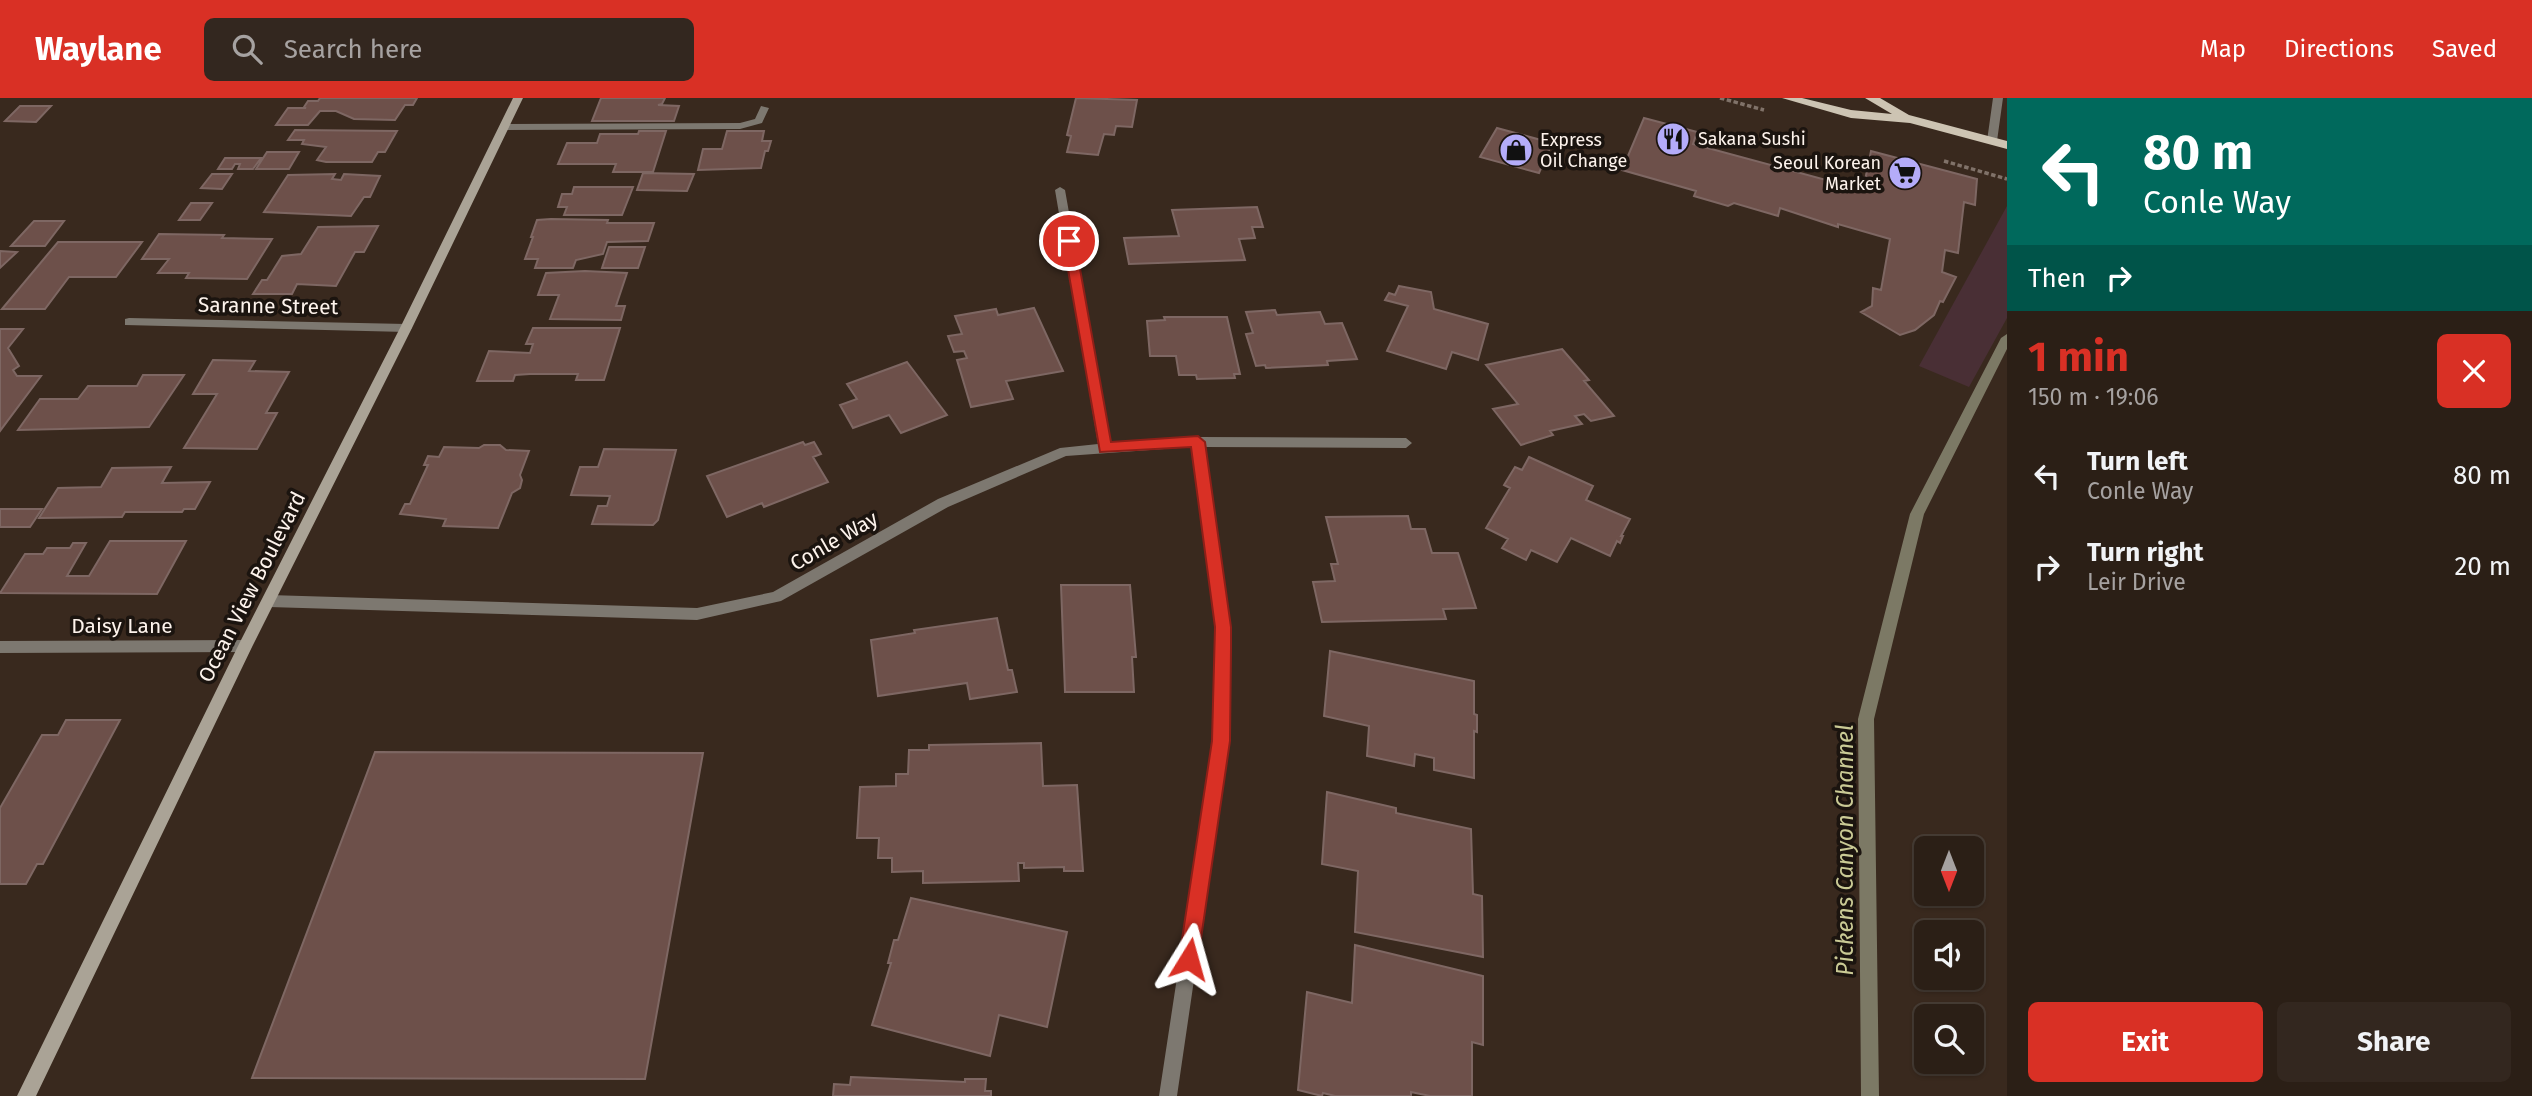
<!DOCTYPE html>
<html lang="en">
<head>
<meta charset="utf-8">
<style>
	body { margin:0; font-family:"Fira Sans",sans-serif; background:#33271f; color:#f1f3f6; height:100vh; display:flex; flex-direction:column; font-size:26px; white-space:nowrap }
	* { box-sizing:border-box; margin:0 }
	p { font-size:23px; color:#a6a2a1 }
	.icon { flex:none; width:38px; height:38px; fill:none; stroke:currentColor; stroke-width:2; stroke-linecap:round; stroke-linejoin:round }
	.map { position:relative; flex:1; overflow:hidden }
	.sheet { display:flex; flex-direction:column; background:#2b1f16; width:525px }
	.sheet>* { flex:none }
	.top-card { background:#00695c; color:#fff; overflow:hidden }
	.needle { width:46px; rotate:180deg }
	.fabs { position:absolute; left:1914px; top:738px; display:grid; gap:14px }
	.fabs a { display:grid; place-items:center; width:70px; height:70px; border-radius:10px; background:#2b1f16; box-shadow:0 2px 5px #0004,0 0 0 2px #473d35; font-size:35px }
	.pin { position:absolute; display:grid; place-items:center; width:60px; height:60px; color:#fff; margin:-30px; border:4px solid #fff; border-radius:50%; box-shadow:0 2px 7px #0007 }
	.me { position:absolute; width:77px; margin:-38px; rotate:8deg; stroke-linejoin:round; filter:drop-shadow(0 0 5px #0008) }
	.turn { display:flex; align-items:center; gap:24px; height:147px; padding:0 21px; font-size:32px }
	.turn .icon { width:91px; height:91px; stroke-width:2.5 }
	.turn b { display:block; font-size:49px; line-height:60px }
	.then { display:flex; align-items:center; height:66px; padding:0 21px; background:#0003; gap:14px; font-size:26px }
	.round { display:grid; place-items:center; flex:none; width:74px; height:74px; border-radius:10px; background:#33271f }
	.summary { display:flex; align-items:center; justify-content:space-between; height:119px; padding:0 21px }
	h1 { font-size:42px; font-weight:700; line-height:52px; color:#d93025 }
	.primary-button { display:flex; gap:14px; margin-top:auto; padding:14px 21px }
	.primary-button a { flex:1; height:80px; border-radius:10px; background:#d93025; color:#fff; font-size:28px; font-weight:700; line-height:80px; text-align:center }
	.primary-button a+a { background:#33271f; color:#f1f3f6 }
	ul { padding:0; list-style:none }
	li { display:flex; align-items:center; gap:21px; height:91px; padding:0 21px }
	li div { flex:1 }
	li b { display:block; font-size:26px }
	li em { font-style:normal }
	header { display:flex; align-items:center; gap:42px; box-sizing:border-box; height:98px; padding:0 35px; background:#d93025; color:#fff }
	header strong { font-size:33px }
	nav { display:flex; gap:38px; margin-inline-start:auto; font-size:24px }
	.search { width:490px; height:63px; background:#33271f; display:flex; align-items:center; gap:18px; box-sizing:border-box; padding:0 24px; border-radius:10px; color:#a6a2a1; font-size:26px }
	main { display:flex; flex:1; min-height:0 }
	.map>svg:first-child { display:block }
	.green { fill:#492f35 }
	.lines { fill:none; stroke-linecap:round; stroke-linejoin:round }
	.stream { fill:#7c7965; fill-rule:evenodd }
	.building { fill:#6d504a; stroke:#7e6763; stroke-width:2 }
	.path { stroke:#807269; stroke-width:3.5; stroke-dasharray:4.5 2.5; stroke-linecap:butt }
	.lane { fill:#7d7870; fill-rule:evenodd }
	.street { fill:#7d7870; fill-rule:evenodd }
	.secondary { fill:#aaa396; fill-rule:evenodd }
	.primary { fill:#cdc4b3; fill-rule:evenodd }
	.route { fill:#d93025; stroke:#8d1f18; stroke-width:2 }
	.labels { text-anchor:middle; stroke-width:7; stroke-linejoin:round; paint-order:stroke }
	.far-poi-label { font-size:18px; fill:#fdf3ec; stroke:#1b140f; text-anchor:start }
	.street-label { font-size:21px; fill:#fdf3ec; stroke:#1b140f }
	.water-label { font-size:23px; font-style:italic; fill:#caca95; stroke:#1b140f }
</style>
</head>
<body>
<header>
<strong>Waylane</strong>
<div class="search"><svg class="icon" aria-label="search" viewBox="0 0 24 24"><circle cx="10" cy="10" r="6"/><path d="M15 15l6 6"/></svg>Search here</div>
<nav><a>Map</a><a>Directions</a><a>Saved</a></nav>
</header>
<main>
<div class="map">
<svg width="2007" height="998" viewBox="0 0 2007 998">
	<rect width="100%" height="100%" fill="#39291e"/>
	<path class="green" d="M2007 108V220L1969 289 1919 268Z"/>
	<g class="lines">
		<path class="stream" d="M2007 236V251L1924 416 1874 621 1879 998H1861L1858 621 1910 416 2001 240Z"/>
	</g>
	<path class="building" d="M320 0H417L413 7H405L395 22 354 21 336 13H320L308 27H276L288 10H306L304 9 308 3H318Z
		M601 0H665L662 6 658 7 679 8 674 23H592Z
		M1076 0 1137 2 1132 29 1116 28 1114 37 1104 36 1098 57 1067 54 1071 38 1067 37Z
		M20 8H51L36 24 5 23Z
		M1644 20 1697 34 1693 46 1863 92 1871 53 1977 81 1975 107 1964 104 1958 155 1945 152 1942 174 1956 179 1943 204 1940 203 1934 217 1915 232 1900 237 1861 214 1872 208 1873 190 1881 192 1890 141 1838 126V129L1780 110 1778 118 1734 105 1728 108 1694 98 1696 93 1622 72Z
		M1497 30 1552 45 1539 75 1480 59Z
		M295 32 397 33 385 54H378L372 64H326L317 62 326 49 302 46 304 42H288Z
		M639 33H666L653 74H613L616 66H558L567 45H597L600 36H638Z
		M727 33H764L762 43H771L768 53H765L761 70 698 72 703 51H722Z
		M267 54H299L289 71H256Z
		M225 60H261L253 71H238L240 66H235L232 71H218Z
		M643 75 694 76 687 93 637 92Z
		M212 76H232L222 91 201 90Z
		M335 76 332 81 341 82 344 76 380 78 370 99H364L351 118 264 114 288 77Z
		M574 89H633L622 117H564L567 109H558L562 96H572Z
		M191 105H212L200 122H179Z
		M1257 109 1263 129H1252L1255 140 1239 141 1245 162 1129 166 1124 140 1179 138 1172 112Z
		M551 121 608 122 607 125H654L648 143 607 144 603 156 576 162 573 170H535L538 161H525L533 139H531L537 122Z
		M34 123H64L45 148H11Z
		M378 128 364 154H355L336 188 297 186 292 196H253L262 182H267L282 158 301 156 318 129Z
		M159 136 224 137 222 140 272 141 247 181 186 180 189 175H158L169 161H142Z
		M58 144H142L116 179H69L45 211H2Z
		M609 149H645L638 170H602Z
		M0 153 17 154 0 170Z
		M585 173 627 175 616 208H625L621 222 550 221 559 197H538L546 175Z
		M1399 188 1431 194 1434 211 1488 226 1478 262 1452 254 1446 271 1387 253 1408 208 1385 202 1389 195 1395 197Z
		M1034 210 1063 273 1006 283 1013 301 971 309 957 262 967 260 964 253 954 254 948 238 962 236 955 218 996 211 998 217Z
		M1275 212 1277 217 1320 214 1325 226 1342 225 1357 261 1327 263 1328 267 1266 270 1265 267 1256 268 1246 236 1253 235 1246 214Z
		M1164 219H1227L1240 276H1234L1235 280 1197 281 1196 277H1179L1176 258H1150L1147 223 1165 222Z
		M533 230H620L604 282H576L578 276H530L515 277 513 283H477L489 253 530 255 533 246H526Z
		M0 231H23L8 250 19 268 13 272 17 278H41L0 333Z
		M1562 251 1589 282 1584 283 1614 318 1591 323 1584 316 1575 318 1582 326 1550 333 1553 337 1521 347 1493 311 1518 306 1486 267Z
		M213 262 255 263 249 273 289 274 266 315H277L257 351 184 350 217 296H193Z
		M907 264 947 317 901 335 889 317 853 330 840 307 857 301 847 286Z
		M143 277H184L149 329 18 332 40 301H78L88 288H137Z
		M803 344 805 347 814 344 821 356 813 359 828 384 764 409 762 405 727 419 707 378Z
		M484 347H500L506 352 529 353 520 377 522 382 520 390 512 395 498 430 443 428 446 421 400 416 405 406H410L428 367H424L428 358 439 359 444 349 479 350Z
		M604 351 676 352 658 422 653 427 592 426 598 408H607L610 398 571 397 580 369H598Z
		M1529 359 1593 388 1586 402 1630 421 1621 438H1623L1620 445 1617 443 1610 458 1571 440 1557 464 1531 452 1526 462 1502 450 1508 441 1486 430 1510 390 1504 387 1515 369 1522 372Z
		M171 369 162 385 210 384 195 411H184L182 414H125L122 419 39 420 58 390 101 389 112 370Z
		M0 411H42L30 429H0Z
		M1408 418 1411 431H1425L1432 455H1458L1476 510 1443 511 1446 521 1322 524 1313 484 1335 483 1331 466H1338L1326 419Z
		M110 443H186L157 496 0 495 25 456H43L47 450H70L73 445H86L67 478H89Z
		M1061 487H1130L1136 559H1132L1134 594H1065Z
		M997 520 1008 572H1012L1017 594 970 601 967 585 878 598 871 542 915 535 914 532Z
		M1330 553 1474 583V616L1477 617V634L1474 633V680L1434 672V660L1415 656 1414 668 1367 658 1369 628 1324 618Z
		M66 622H120L43 766H37L26 786H0V710L42 637H58Z
		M1041 645 1043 688 1077 687 1083 773H1064V769L1024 770V765H1018L1019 783 923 785V773L892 774V760H878L879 740H857L860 689 896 688V676H908L909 652H929V647Z
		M375 654 703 655 645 981 252 980Z
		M1327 694 1396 710V715L1471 731 1473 796 1482 798 1483 859 1355 834 1358 773 1322 766Z
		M911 800 1067 834 1047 929 999 917 990 958 872 927 891 865H888L894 842H898Z
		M1355 847 1483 878V947L1472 944V998H1430L1411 994V998H1335L1323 995 1322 998 1298 992 1307 894 1352 905Z
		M851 979 965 984V981H986L985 993H991V998H833L834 986 850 987Z"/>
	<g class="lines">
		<path class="path" d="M1720 0 1764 12
			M1944 63 2007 81"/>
		<path class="lane" d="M1993 0H2003L1997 43 1992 46 1987 43Z
			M761 8 769 10 762 25 740 31 504 32 499 29 504 26 740 25 755 21Z"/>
		<path class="street" d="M1060 89 1065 92 1110 345 1198 339 1406 340 1412 345 1406 350 1205 349 1230 529 1229 643 1177 998H1159L1213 643 1216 529 1192 349 1066 358 948 409 781 503 697 522 269 509 264 507 262 503 264 499 269 497 697 510 773 494 938 401 1060 350 1098 346 1055 92Z
			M129 220 406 226 412 230 406 234 125 227V221Z
			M245 542 250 544 252 548 250 552 245 554 0 555V543Z"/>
		<path class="secondary" d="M513 0H523L412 230 252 549 36 998H17L240 544 400 230Z"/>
		<path class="primary" d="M1782 0H1802L1851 12 1892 16 1865 0H1880L1909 17 2007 43V51L1910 25 1851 20Z"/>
	</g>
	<path class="route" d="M1069 140 1075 143 1111 344 1198 338 1205 344 1231 529V551L1230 643 1198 861 1196 868 1189 871 1182 868 1179 861 1212 643 1215 529 1191 349 1100 354 1063 143Z"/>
	<defs>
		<symbol id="restaurant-disc" viewBox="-11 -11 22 22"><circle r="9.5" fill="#b4acf9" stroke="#1b140f"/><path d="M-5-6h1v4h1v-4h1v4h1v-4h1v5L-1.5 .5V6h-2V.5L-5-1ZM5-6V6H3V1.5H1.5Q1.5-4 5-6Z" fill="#111"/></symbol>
		<symbol id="shop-disc" viewBox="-11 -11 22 22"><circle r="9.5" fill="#b4acf9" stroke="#1b140f"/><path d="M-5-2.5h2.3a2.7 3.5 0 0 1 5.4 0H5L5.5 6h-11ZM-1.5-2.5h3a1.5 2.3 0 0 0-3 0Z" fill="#111"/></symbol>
		<symbol id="supermarket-disc" viewBox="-11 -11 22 22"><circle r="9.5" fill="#b4acf9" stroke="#1b140f"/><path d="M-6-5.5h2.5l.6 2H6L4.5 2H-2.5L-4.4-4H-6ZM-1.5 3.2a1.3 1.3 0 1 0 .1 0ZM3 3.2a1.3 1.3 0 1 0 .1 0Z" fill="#111"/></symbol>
	</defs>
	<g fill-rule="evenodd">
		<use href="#restaurant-disc" x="1654" y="22" width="38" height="38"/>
		<use href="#shop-disc" x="1497" y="33" width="38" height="38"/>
		<use href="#supermarket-disc" x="1886" y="56" width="38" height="38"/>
	</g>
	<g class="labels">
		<g class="far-poi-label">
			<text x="1698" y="47">Sakana Sushi</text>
			<text x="1540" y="48">Express<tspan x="1540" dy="21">Oil Change</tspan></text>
			<text x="1881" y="71" text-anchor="end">Seoul Korean<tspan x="1881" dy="21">Market</tspan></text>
		</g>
		<g class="street-label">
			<text transform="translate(268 208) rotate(1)" y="7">Saranne Street</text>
			<text transform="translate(834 443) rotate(-30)" y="7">Conle Way</text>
			<text transform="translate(252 489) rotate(-63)" y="7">Ocean View Boulevard</text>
			<text x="122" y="535">Daisy Lane</text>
		</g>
		<g class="water-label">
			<text transform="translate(1845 752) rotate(-90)" y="8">Pickens Canyon Channel</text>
		</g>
	</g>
</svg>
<div class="fabs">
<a><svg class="needle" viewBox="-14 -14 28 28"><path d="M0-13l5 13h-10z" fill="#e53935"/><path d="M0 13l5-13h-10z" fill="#a6a2a1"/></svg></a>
<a><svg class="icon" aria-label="sound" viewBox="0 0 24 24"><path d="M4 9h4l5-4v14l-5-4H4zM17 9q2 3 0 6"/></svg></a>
<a><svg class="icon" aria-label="search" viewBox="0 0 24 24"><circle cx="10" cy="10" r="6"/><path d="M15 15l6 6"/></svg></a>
</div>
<div class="pin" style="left:1069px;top:143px;background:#d93025"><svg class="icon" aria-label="arrive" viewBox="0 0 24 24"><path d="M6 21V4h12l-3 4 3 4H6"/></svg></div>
<svg class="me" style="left:1189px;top:861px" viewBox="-20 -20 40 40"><path d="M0-17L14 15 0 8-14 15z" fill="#d93025" stroke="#fff" stroke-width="4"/></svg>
</div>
<section class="sheet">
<div class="top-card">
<div class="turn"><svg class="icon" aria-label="left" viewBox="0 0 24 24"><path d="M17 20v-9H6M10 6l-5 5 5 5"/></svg><div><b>80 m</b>Conle Way</div></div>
<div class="then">Then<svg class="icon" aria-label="right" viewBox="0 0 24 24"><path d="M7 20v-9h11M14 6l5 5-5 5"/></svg></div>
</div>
<div class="summary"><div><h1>1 min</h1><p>150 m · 19:06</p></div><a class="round" style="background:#d93025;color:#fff"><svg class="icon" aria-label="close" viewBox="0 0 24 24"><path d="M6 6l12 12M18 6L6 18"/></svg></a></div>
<ul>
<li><svg class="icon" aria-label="left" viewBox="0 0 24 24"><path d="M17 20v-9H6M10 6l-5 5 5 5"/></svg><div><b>Turn left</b><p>Conle Way</p></div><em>80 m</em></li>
<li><svg class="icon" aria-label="right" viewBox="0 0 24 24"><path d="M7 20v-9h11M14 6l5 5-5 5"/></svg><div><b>Turn right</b><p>Leir Drive</p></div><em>20 m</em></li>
</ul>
<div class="primary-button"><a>Exit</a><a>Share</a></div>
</section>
</main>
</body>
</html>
